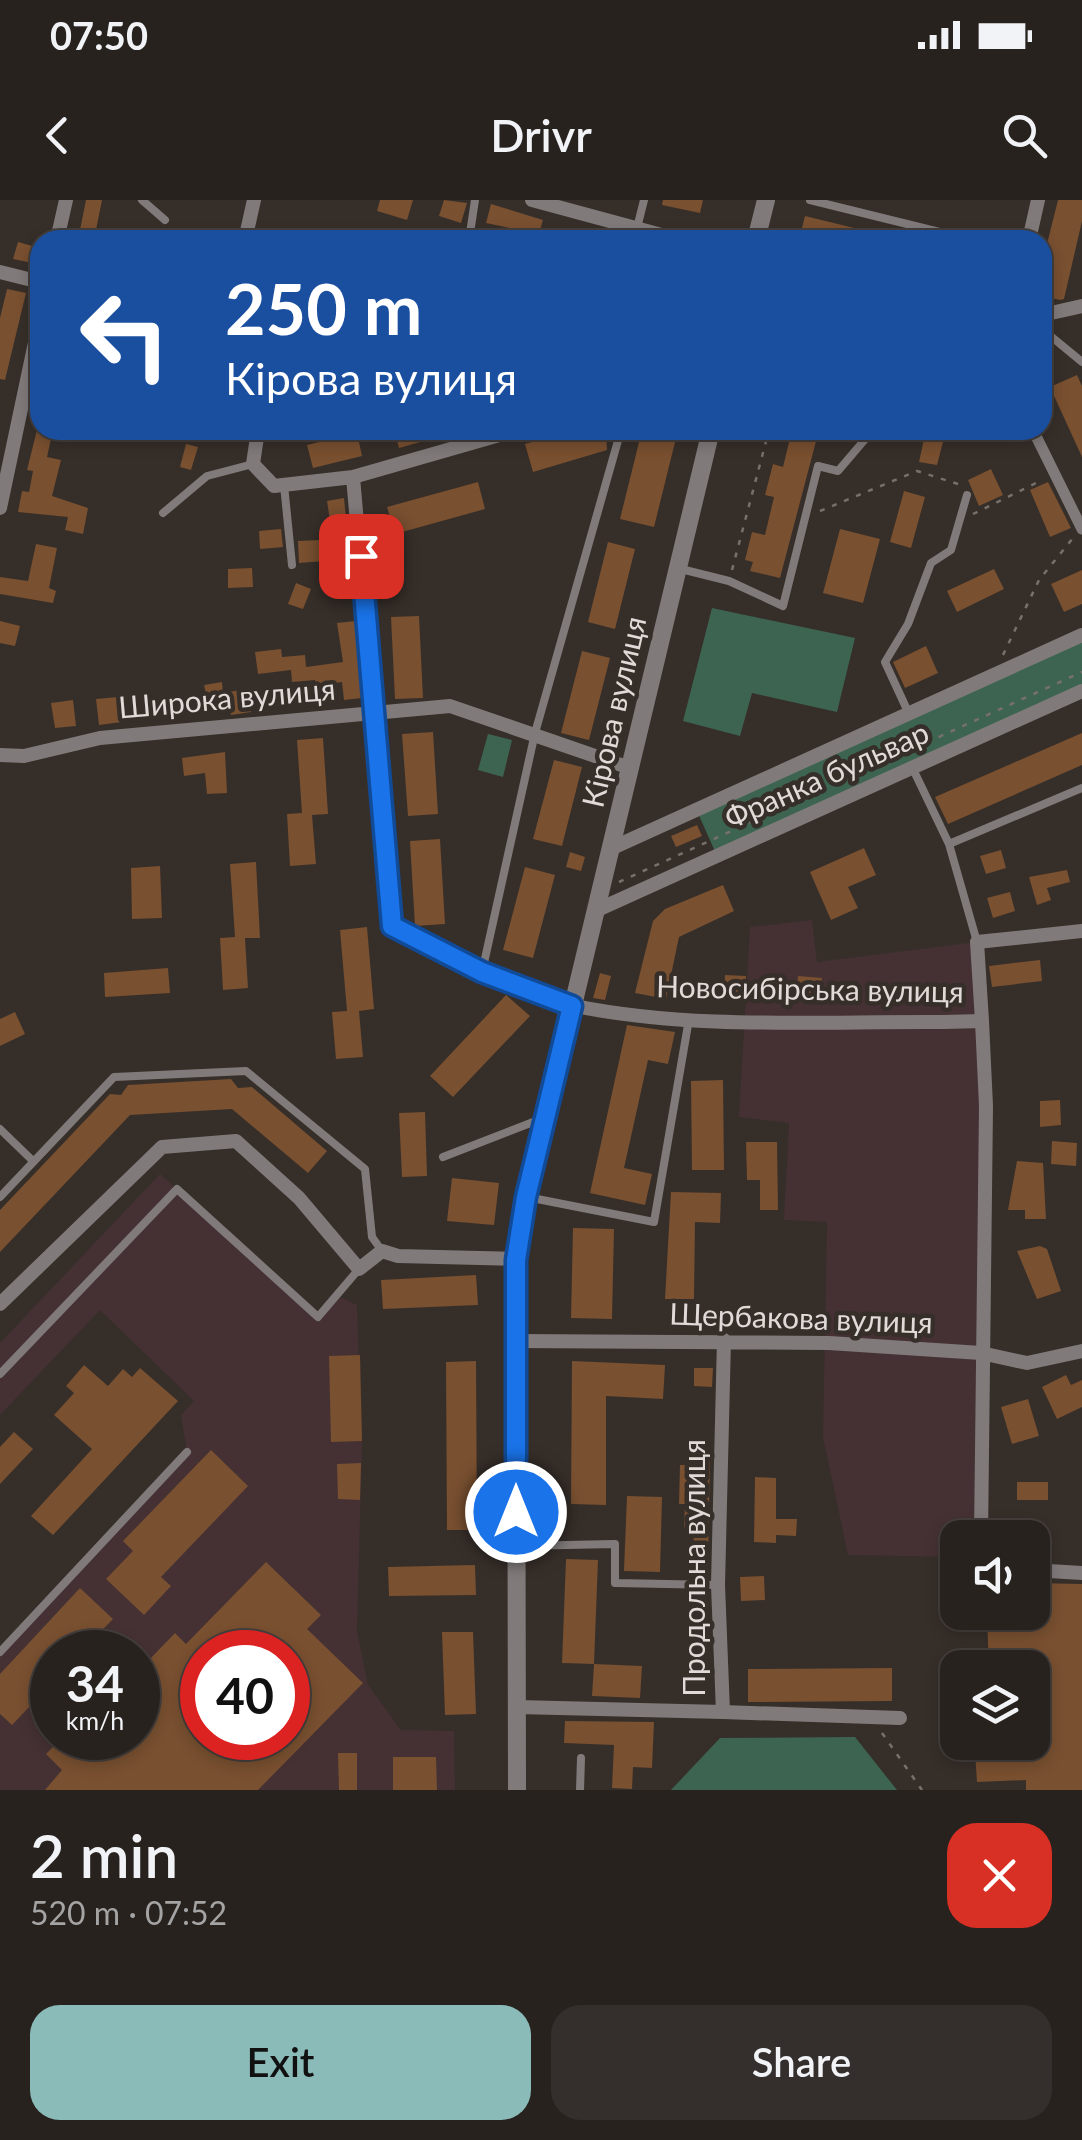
<!DOCTYPE html>
<html lang="en">
<head>
<meta charset="utf-8">
<style>
	body { margin:0; font-family:Lato,sans-serif; background:#342f2c; color:#f1f3f6; height:100vh; display:flex; flex-direction:column; font-size:38px; white-space:nowrap }
	* { box-sizing:border-box; margin:0 }
	p { font-size:32px; color:#a5a4a4 }
	.icon { flex:none; width:55px; height:55px; fill:none; stroke:currentColor; stroke-width:2; stroke-linecap:round; stroke-linejoin:round }
	.map { position:relative; height:1590px; overflow:hidden }
	.panel { display:flex; flex-direction:column; background:#28221f; flex:1 }
	.panel>* { flex:none }
	.guide { position:absolute; left:30px; top:30px; width:1022px; height:210px; border-radius:30px; box-shadow:0 5px 15px #0003,0 0 0 2px #443f3d; background:#1a4fa0; color:#fff; overflow:hidden }
	.tools { position:absolute; left:940px; top:1320px; display:grid; gap:20px }
	.tools a { display:grid; place-items:center; width:110px; height:110px; border-radius:20px; background:#28221f; box-shadow:0 5px 15px #0003,0 0 0 2px #443f3d; font-size:50px }
	.speed { position:absolute; left:30px; top:1430px; display:flex; gap:20px; font-size:50px; font-weight:700; text-align:center }
	.speed>* { display:grid; place-content:center; width:130px; height:130px; border-radius:50%; background:#28221f; box-shadow:0 5px 15px #0003,0 0 0 2px #443f3d; line-height:1 }
	.speed small { font-size:25px; font-weight:400 }
	.speed .limit { border:15px solid #d22; background:#fff; color:#111 }
	.pin { position:absolute; display:grid; place-items:center; width:85px; height:85px; color:#fff; margin:-42px; border-radius:20px; box-shadow:0 5px 15px #0006 }
	.me { position:absolute; width:110px; margin:-55px; rotate:0deg; stroke-linejoin:round; filter:drop-shadow(0 0 8px #0008) }
	.turn { display:flex; align-items:center; gap:35px; height:210px; padding:0 30px; font-size:45px }
	.turn .icon { width:130px; height:130px; stroke-width:2.5 }
	.turn b { display:block; font-size:70px; line-height:85px }
	.round { display:grid; place-items:center; flex:none; width:105px; height:105px; border-radius:30px; background:#342f2c }
	.overview { display:flex; align-items:center; justify-content:space-between; height:170px; padding:0 30px }
	h1 { font-size:60px; font-weight:600; line-height:75px }
	.button { display:flex; gap:20px; margin-top:auto; padding:20px 30px }
	.button a { flex:1; height:115px; border-radius:30px; background:#8bbbb9; color:#111; font-size:40px; font-weight:600; line-height:115px; text-align:center }
	.button a+a { background:#342f2c; color:#f1f3f6 }
	.status { display:flex; justify-content:space-between; align-items:center; height:70px; padding:0 50px; background:#28221f; direction:ltr }
	.status svg { height:28px; fill:currentColor }
	header { display:flex; justify-content:space-between; align-items:center; height:130px; padding:0 30px; background:#28221f; font-size:45px; font-weight:600 }
	.map>svg:first-child { display:block }
	.industrial { fill:#453134; fill-rule:evenodd }
	.green { fill:#3d6451 }
	.building { fill:#795030; fill-rule:evenodd }
	.lines { fill:none; stroke-linecap:round; stroke-linejoin:round }
	.path { stroke:#77706c; stroke-width:2.5; stroke-dasharray:5 8; stroke-linecap:butt }
	.service { stroke:#807b7a; stroke-width:8 }
	.pedestrian { stroke:#807b7a; stroke-width:11 }
	.minor { stroke:#807b7a; stroke-width:14 }
	.tertiary { stroke:#807b7a; stroke-width:18 }
	.route-casing { stroke:#114b97; stroke-width:25 }
	.route { stroke:#1a73e8; stroke-width:18 }
	.labels { text-anchor:middle; stroke-width:9; stroke-linejoin:round; paint-order:stroke }
	.street-label { font-size:30px; fill:#e0dbd8; stroke:#362e29 }
</style>
</head>
<body>
<div class="status"><b>07:50</b><svg viewBox="0 0 49 12"><path d="M0 12V9h3v3zM5 12V6h3v6zM10 12V3h3v9zM15 12V0h3v12zM26 1h20v11H26zM47 4h2v5h-2z"/></svg></div>
<header><svg class="icon" aria-label="back" viewBox="0 0 24 24"><path d="M15 5l-7 7 7 7"/></svg>Drivr<svg class="icon" aria-label="search" viewBox="0 0 24 24"><circle cx="10" cy="10" r="6"/><path d="M15 15l6 6"/></svg></header>
<div class="map">
<svg width="1082" height="1590" viewBox="0 0 1082 1590">
	<rect width="100%" height="100%" fill="#362e29"/>
	<path class="industrial" d="M812 720 817 762 977 742 986 906 981 1337 958 1338 957 1357 848 1355 823 1237 827 1022 784 1020 789 923 739 917 750 727Z
		M160 974 318 1117 340 1097 357 1105 362 1241 357 1431 368 1485 401 1530 454 1531 455 1590H0V1452L187 1252 181 1215 194 1201 100 1110 0 1215V1143ZM52 1452H138V1538H52ZM202 1452H288V1538H202Z"/>
	<path class="green" d="M712 408 855 438 837 512 752 493 740 536 683 521Z
		M1082 435V491L717 656 697 611Z
		M488 534 512 540 503 577 478 570Z
		M855 1537 897 1590H671L720 1538Z"/>
	<path class="building" d="M86 0H102L94 40H78Z
		M380 0H413L407 20 377 11Z
		M444 0 467 3 461 23 439 16Z
		M663 0H703L700 13 662 5Z
		M1058 0H1082V21L1064 99 1060 100 1042 96V64Z
		M491 4 543 20 539 34 486 23Z
		M805 16 887 36V40H799Z
		M18 42 36 47 32 63 13 59Z
		M7 89 26 93 5 180 0 179V118Z
		M1077 175 1082 186V257L1050 187Z
		M37 230H53L47 257 61 260 52 296 88 308 83 334 65 330 68 317 18 312 22 291 29 292 33 271 27 270Z
		M394 230H453V233L399 248Z
		M574 230H606L607 250 533 272 525 244Z
		M642 230H678L654 327 620 319Z
		M792 230H819L780 378 750 371 753 362 745 360 752 332 765 335 774 297 765 295 773 264 783 267Z
		M357 233 362 256 313 268 307 245Z
		M925 234 944 238 937 265 919 262Z
		M186 244 198 247 191 270 180 267Z
		M991 269 1003 295 979 306 968 280Z
		M478 282 485 309 395 334 387 307Z
		M1048 282 1071 328 1050 337 1030 290Z
		M904 291 925 297 911 348 890 342Z
		M344 298 351 371 325 374 324 361 299 363 298 341 321 340 320 329 331 327 327 301Z
		M281 329 283 347 260 349 259 331Z
		M840 329 880 339 863 403 823 393Z
		M608 342 635 349 615 429 588 422Z
		M36 344 57 348 49 388 56 391 53 403 0 394V377L28 381Z
		M252 368 253 387 228 388V369Z
		M994 369 1004 389 957 412 947 391Z
		M1082 370V404L1064 412 1051 384Z
		M296 383 311 389 303 409 288 404Z
		M419 416 423 498 395 499 391 417Z
		M0 421 20 426 15 446 0 443Z
		M355 421 362 498 344 500 342 482 316 486 315 480 292 482 291 470 258 474 255 452 281 449 282 457 305 455 306 467 343 462 337 423Z
		M926 446 938 473 905 488 893 462Z
		M582 451 610 458 589 540 561 533Z
		M222 482 223 493 247 489 251 512 231 515 230 508 99 525 96 499 118 497V502L206 494 204 485Z
		M73 500 76 526 55 528 51 503Z
		M433 532 438 614 408 616 402 534Z
		M1082 533V565L948 624 935 597Z
		M323 538 328 614 312 615 316 664 290 666 287 614 302 613 297 540Z
		M225 552 227 593 207 594 205 573 184 576 182 558Z
		M554 560 582 567 562 646 533 639Z
		M697 625 702 636 676 647 671 636Z
		M440 639 445 724 415 726 410 641Z
		M864 648 876 675 848 687 858 708 831 720 810 672Z
		M1001 650 1006 668 986 674 980 656Z
		M570 652 585 657 581 671 566 667Z
		M256 662 260 738H245L248 788 223 790 220 738 235 737 230 664Z
		M160 666 162 718 132 719 131 668Z
		M525 667 555 675 533 758 503 750Z
		M1067 670 1070 682 1047 688 1051 700 1037 705 1029 677Z
		M723 685 734 711 679 737 666 799 635 793 653 721 665 709Z
		M1010 692 1015 711 993 718 987 698Z
		M367 727 374 809 359 811 363 857 336 859 332 812 347 811 340 730Z
		M1040 760 1042 781 992 787 989 766Z
		M168 768 170 793 105 797 104 773Z
		M600 773 611 776 605 800 593 798Z
		M725 775 746 776 745 794 724 793Z
		M798 776 822 778 820 798 796 796Z
		M506 795 530 816 453 897 430 876Z
		M15 812 25 834 0 846V819Z
		M627 825 675 832 668 864 648 860 624 968 652 974 645 1005 590 993Z
		M231 879 238 888 252 887 327 951 308 973 232 909 130 915 0 1052V1010L110 894 121 895 128 885Z
		M723 880 724 970H692L691 881Z
		M1060 900 1061 925 1040 927V901Z
		M425 912 427 976 402 977 399 913Z
		M1052 941 1077 943 1076 966 1051 964Z
		M746 942H777L778 1010H760V980H747Z
		M1017 961 1043 963 1046 1019H1025V1010H1008Z
		M452 978 499 983 494 1025 447 1021Z
		M671 992 721 993 720 1023 695 1022 694 1099H665Z
		M573 1028 614 1029 612 1119 571 1118Z
		M1040 1046 1047 1049 1061 1091 1037 1099 1017 1051Z
		M476 1075 478 1105 383 1109 381 1080Z
		M360 1155 362 1241 331 1242 329 1156Z
		M476 1161 477 1330H447L446 1162Z
		M572 1161 665 1165 663 1199 606 1196V1305L571 1304Z
		M84 1165 108 1186 123 1169 132 1177 140 1168 178 1201 53 1335 31 1316 92 1249 54 1215 74 1193 66 1186Z
		M694 1168H713L712 1187 694 1186Z
		M1066 1175 1071 1185 1082 1180V1207L1057 1219 1042 1187Z
		M1028 1199 1039 1236 1012 1244 1001 1207Z
		M14 1232 33 1249 0 1284V1247Z
		M211 1250 248 1286 161 1377 171 1386 144 1415 106 1379 133 1351 123 1341Z
		M696 1257H710L708 1359 695 1360 693 1328H684L685 1304H679L680 1265H696Z
		M361 1263 360 1300 338 1299 337 1264Z
		M755 1277 776 1278V1319H797L796 1336 776 1335V1343L754 1342Z
		M1017 1282H1048V1300H1017Z
		M627 1296 662 1297 660 1372 624 1371Z
		M566 1359 598 1360 594 1464 562 1463Z
		M266 1362 321 1415 307 1429 363 1483 258 1590H45L62 1570 46 1554 62 1538H138V1460L143 1454 149 1460 175 1433 186 1444ZM202 1452H288V1538H202Z
		M475 1365 476 1395 389 1396 388 1367Z
		M764 1376 765 1400 741 1401 740 1377Z
		M1032 1383 1082 1384V1590H1026V1580L977 1582 975 1552 1032 1549V1468H989L987 1417 1032 1415Z
		M80 1388 113 1419 81 1452H52V1483L12 1525 0 1514V1474Z
		M442 1432H473L476 1514 445 1515Z
		M594 1464 642 1466 640 1498 592 1496Z
		M892 1468V1501L748 1502V1469Z
		M565 1521 654 1522 652 1568 633 1567 632 1589 612 1588 614 1545 564 1543Z
		M338 1553H357V1590H339Z
		M393 1557H436L437 1590H393Z"/>
	<g class="lines">
		<path class="path" d="M820 311 917 271 961 285
			M973 314 1042 280
			M732 370 769 230
			M1003 455 1039 380 1073 338
			M619 682 1082 472
			M882 1533 922 1590"/>
		<path class="service" d="M142 0 165 20
			M810 0 972 40
			M469 40 475 0
			M634 40 644 0
			M1042 129 1082 162
			M284 285 292 365
			M163 313 207 276 253 264
			M677 368 729 381 783 406 818 266 838 271 873 230
			M909 514 885 462 908 424 931 363 951 350 967 295
			M912 567 949 644 977 742
			M949 644 1082 588
			M482 772 535 533 621 230
			M0 929 33 961
			M443 957 546 917
			M0 997 114 877 246 871 365 969 372 1037 382 1051
			M527 997 654 1022 689 819
			M0 1174 177 989 318 1117 359 1069
			M517 1346 615 1344V1383L718 1385
			M0 1452 187 1252
			M580 1590 581 1558"/>
		<path class="pedestrian" d="M1033 230 1082 329"/>
		<path class="minor" d="M532 0 680 40
			M57 40 66 0
			M245 40 254 0
			M1029 40 1038 0
			M0 72 40 82
			M1042 115 1082 106
			M258 230 253 264 274 286 353 277 517 230
			M353 277 392 726C449 755 511 793 575 806 694 830 822 821 943 822L982 821 977 742 1082 731
			M0 308 40 119
			M0 555 24 556 100 538 450 506 630 568
			M610 649 1082 435
			M595 711 1082 491
			M0 1104 162 947 236 941 299 998 359 1069 382 1051 398 1056 516 1059
			M514 1141 829 1143 981 1153 1027 1163 1082 1151
			M981 1338 986 906 982 821
			M1032 1370 1082 1373
			M517 1507 723 1512 718 1385 724 1140
			M723 1512 900 1518"/>
		<path class="tertiary" d="M756 40 766 0
			M517 1590 516 1059 527 997 711 230"/>
	</g>
	<g class="lines">
		<defs>
			<path id="route" d="M361 356 392 726 482 772 572 806 526 997 516 1060V1312"/>
		</defs>
		<use href="#route" class="route-casing"/>
		<use href="#route" class="route"/>
	</g>
	<g class="labels">
		<g class="street-label">
			<text transform="translate(227 499) rotate(-5)" y="10">Широка вулиця</text>
			<text transform="translate(615 512) rotate(-77)" y="10">Кірова вулиця</text>
			<text transform="translate(827 576) rotate(-24)" y="10">Франка бульвар</text>
			<text transform="translate(810 790) rotate(1)" y="10">Новосибірська вулиця</text>
			<text transform="translate(801 1119) rotate(2)" y="10">Щербакова вулиця</text>
			<text transform="translate(695 1368) rotate(-90)" y="10">Продольна вулиця</text>
		</g>
	</g>
</svg>
<div class="tools">
<a><svg class="icon" aria-label="sound" viewBox="0 0 24 24"><path d="M4 9h4l5-4v14l-5-4H4zM17 9q2 3 0 6"/></svg></a>
<a><svg class="icon" aria-label="layers" viewBox="0 0 24 24"><path d="M12 4l9 5-9 5-9-5zM3 14l9 5 9-5"/></svg></a>
</div>
<div class="speed"><div>34<small>km/h</small></div><div class="limit">40</div></div>
<div class="pin" style="left:361px;top:356px;background:#d93025"><svg class="icon" aria-label="arrive" viewBox="0 0 24 24"><path d="M6 21V4h12l-3 4 3 4H6"/></svg></div>
<svg class="me" style="left:516px;top:1312px" viewBox="-20 -20 40 40"><circle r="17" fill="#1a73e8" stroke="#fff" stroke-width="3"/><path d="M0-11L8 9 0 5-8 9z" fill="#fff"/></svg>
<div class="guide">
<div class="turn"><svg class="icon" aria-label="left" viewBox="0 0 24 24"><path d="M17 20v-9H6M10 6l-5 5 5 5"/></svg><div><b>250 m</b>Кірова вулиця</div></div>
</div>
</div>
<section class="panel">
<div class="overview"><div><h1>2 min</h1><p>520 m · 07:52</p></div><a class="round" style="background:#d93025;color:#fff"><svg class="icon" aria-label="close" viewBox="0 0 24 24"><path d="M6 6l12 12M18 6L6 18"/></svg></a></div>
<div class="button"><a>Exit</a><a>Share</a></div>
</section>
</body>
</html>
